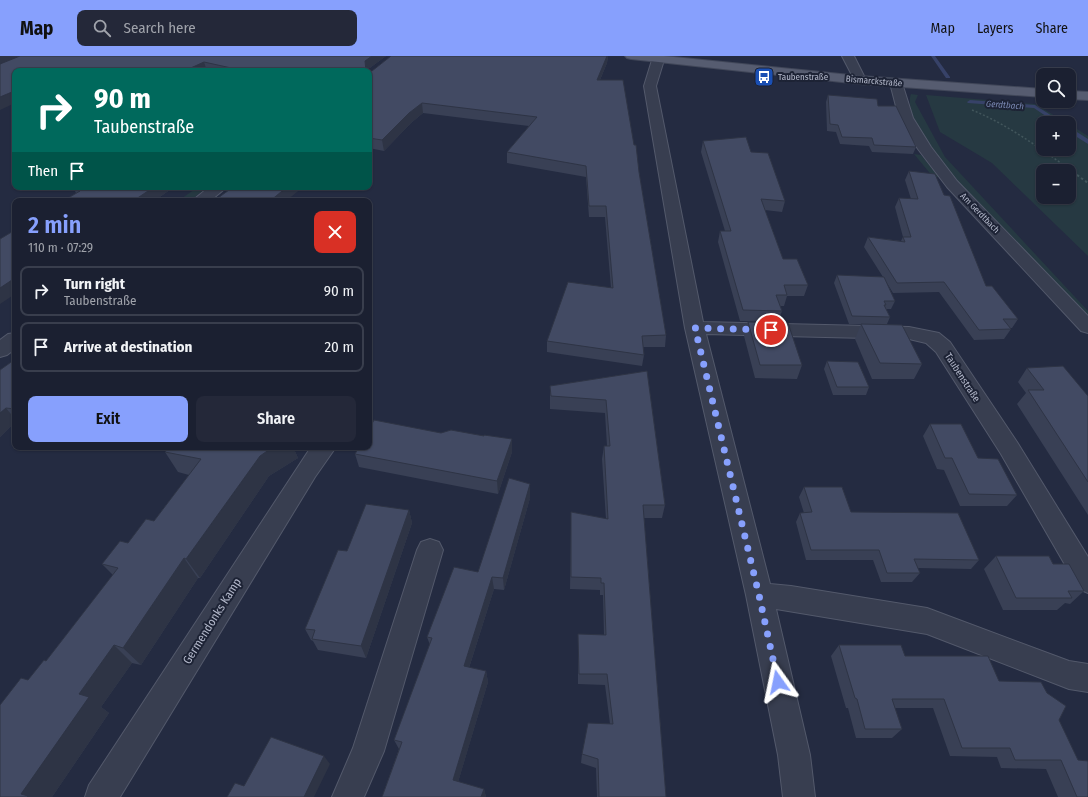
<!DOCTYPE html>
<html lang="en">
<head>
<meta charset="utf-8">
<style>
	body { margin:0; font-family:"Fira Sans Condensed",sans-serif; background:#242839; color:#f1f3f6; height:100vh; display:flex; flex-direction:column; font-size:15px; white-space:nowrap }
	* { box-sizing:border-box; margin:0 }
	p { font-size:13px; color:#a0a3ab }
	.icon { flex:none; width:22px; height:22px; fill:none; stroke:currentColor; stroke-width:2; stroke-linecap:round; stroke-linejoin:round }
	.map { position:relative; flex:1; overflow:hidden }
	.panel { position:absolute; left:12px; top:142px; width:360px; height:252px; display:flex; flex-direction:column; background:#1b2031; border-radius:8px; box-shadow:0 1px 3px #0004,0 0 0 1px #393e4d }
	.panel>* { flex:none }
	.hud { position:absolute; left:12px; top:12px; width:360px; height:122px; border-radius:8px; box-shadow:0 1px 3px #0004,0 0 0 1px #393e4d; background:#00695c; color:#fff; overflow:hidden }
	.controls { position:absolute; left:1036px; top:12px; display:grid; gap:8px }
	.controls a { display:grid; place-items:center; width:40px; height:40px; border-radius:8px; background:#1b2031; box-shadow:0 1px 3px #0004,0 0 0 1px #393e4d; font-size:20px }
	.pin { position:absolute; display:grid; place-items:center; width:34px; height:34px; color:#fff; margin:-17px; border:2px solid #fff; border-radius:50%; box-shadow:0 1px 4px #0007 }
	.me { position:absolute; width:44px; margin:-22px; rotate:348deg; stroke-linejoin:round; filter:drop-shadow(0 0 3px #0008) }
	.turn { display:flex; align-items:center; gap:14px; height:84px; padding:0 16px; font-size:18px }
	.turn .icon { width:52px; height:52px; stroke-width:2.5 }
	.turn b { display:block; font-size:28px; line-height:34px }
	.then { display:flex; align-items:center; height:38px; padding:0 16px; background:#0003; gap:8px; font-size:15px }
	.round { display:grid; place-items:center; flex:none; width:42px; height:42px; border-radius:8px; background:#242839 }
	.summary { display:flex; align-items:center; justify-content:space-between; height:68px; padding:0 16px }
	h1 { font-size:24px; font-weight:600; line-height:30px; color:#87a0fd }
	.cta { display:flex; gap:8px; margin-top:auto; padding:8px 16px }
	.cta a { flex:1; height:46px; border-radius:8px; background:#87a0fd; color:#111; font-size:16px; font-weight:600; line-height:46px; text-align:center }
	.cta a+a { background:#242839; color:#f1f3f6 }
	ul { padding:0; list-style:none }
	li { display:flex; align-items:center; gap:12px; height:50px; margin:0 8px 6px; padding:0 8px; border:2px solid #393e4d; border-radius:8px }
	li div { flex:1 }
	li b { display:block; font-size:15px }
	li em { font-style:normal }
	header { display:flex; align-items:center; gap:24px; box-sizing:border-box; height:56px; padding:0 20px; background:#87a0fd; color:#111 }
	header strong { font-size:19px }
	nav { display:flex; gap:22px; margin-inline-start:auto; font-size:14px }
	.search { width:280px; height:36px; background:#242839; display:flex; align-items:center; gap:10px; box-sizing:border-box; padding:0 14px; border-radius:8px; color:#a0a3ab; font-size:15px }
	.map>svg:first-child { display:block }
	.green { fill:#263942; fill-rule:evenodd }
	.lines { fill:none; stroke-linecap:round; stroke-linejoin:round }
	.stream { fill:#374268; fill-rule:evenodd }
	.minor-casing { stroke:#53596b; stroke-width:2 }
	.major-casing { stroke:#414759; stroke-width:2 }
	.path-far1 { stroke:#41555b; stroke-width:1.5; stroke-dasharray:2 2; stroke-linecap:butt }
	.path { stroke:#41555b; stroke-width:2; stroke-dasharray:2.5 2.5; stroke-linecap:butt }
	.minor { fill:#383e50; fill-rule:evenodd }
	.major { fill:#565c70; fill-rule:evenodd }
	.wall { fill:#394055 }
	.shaded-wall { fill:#2e3445 }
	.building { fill:#424a63; stroke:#2e3445 }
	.route { stroke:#87a0fd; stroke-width:7; stroke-dasharray:0 12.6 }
	.labels { text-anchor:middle; stroke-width:4; stroke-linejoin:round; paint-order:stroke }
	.far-poi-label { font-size:9px; fill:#b4b9cb; stroke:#1d2335; text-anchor:start }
	.far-street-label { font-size:9px; fill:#b4b9cb; stroke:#1d2335 }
	.far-water-label { font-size:9px; font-style:italic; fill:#7b89b4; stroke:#1d2335 }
	.street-label { font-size:10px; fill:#b4b9cb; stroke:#1d2335 }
	.near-street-label { font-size:12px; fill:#b4b9cb; stroke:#1d2335 }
</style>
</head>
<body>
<header>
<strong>Map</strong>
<div class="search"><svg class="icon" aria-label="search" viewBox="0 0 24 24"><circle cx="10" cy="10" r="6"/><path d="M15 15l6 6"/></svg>Search here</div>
<nav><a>Map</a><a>Layers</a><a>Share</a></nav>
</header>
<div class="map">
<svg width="1088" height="741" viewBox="0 0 1088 741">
	<rect width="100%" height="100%" fill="#242b41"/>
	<path class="green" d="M911 38 918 39 915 46 945 101 1088 255V267C1061 237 1035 206 1007 176 982 149 951 124 931 93 923 81 905 53 911 38Z
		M926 39 1035 48 1067 67H1043V93H1069V68L1088 80V200L992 107 940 76ZM1043 115H1069V141H1043Z
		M914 98 921 99 939 121H933Z
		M198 131 206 132 190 145H178Z"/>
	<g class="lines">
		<path class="stream" d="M931 0H935L950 21V22H946Z
			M970 44 1035 49 1063 67H1056L1034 52 968 47 967 46Z
			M1069 71 1088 83V88L1069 76Z"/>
		<defs>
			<path id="minor" d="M842 0H854L866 24 864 27H856Z
				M658 1 662 2 664 4 656 30 703 266 909 271 939 277 950 286 1017 386 1088 501V537L1079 533 1001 398 936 296 926 287 909 283 706 278 770 528 791 530 927 552 1069 605 1088 608V636L1069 633 927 578 776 553 810 699 815 741H783L778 699 746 539 685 272 644 30 652 4 654 2Z
				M896 23 900 24 902 27 913 62 931 91 957 125 1088 260V277L1081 275 947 131 918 93 899 62 890 27 892 24Z
				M209 131H227L210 145H192Z
				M15 277V293L7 299 0 301V284L8 278Z
				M311 391H336L315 421 120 741H85L89 729Z
				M430 483 439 486 443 494 384 695 364 741H332L353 692 417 494 421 486Z"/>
			<path id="major" d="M625 0H664L860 20 1043 33V41L860 28 631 3 627 2Z
				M1069 35 1088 36V44L1069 43Z"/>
		</defs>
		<use href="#minor" class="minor-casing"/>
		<use href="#major" class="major-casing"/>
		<path class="path-far1" d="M972 54C1011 70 1045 96 1079 120"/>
		<path class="path" d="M1077 119 1088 127"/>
		<use href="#minor" class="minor"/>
		<use href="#major" class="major"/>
	</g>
	<path class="wall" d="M0 0H386L367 14V15H372L391 0H608L607 7 600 24 639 116 666 279 665 291H643L644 299 642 310 547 296V285L611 232 605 161H589L586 121 507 107V96L529 70 423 57 411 67 384 95 369 92V15H15V47Z
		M828 39 878 50 916 91 913 98 872 96 869 90 840 88 836 76 827 75 826 46Z
		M703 85 751 96 785 145 782 156 765 154 783 203 808 229 804 240H787L784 250H780L782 255 778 266 740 265 718 186 720 175H725L701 96Z
		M909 115 944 139 986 230 1018 263 1012 272H1010L1011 273 1004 283 974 284 939 236 893 237 887 227 895 245 891 253H886L890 261 887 268 922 308 914 323H872L855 283 861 268H849L834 227 837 219 883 221 864 191 868 181 901 185 903 181 895 151 899 142 911 143 905 124Z
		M78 131H174L154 145 76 137 74 133Z
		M748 266 802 309 797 323 755 322 744 280Z
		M15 304V366L0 381V314Z
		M827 305 869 331 866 339H833L824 313Z
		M1027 312 1088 340V459L1017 348 1026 337 1018 326Z
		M647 315 665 449 662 462H644L666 741H597L596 712 581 707 582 698 610 668 605 629 578 628V578L604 579 603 539H600V534L570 533 571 469V456L606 463 602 403 604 390H607L605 357 550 353V330Z
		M930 368 978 402 1017 439 1007 450H960L944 414 937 413 923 380Z
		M441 377 484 380 512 383V396L498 438 359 411 355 398Z
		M169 391H293L298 402 269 420 200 522H198L141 609 132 607 101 651 109 657 52 741H0L28 624 46 605 113 519 102 508 154 465 189 419 178 416 165 396Z
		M804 431 851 456 979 504 971 513 918 512 920 517 912 526H881L873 504H806L796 466 800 457H804L799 441Z
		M530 442 504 534 494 533 469 612 486 615 488 626 458 726 484 733 486 741H382L399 693 394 684 430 589 427 581 478 516Z
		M409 454 412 467 366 602 318 594 313 585 311 584 305 573 347 495Z
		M996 500 1053 508 1084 535 1070 548 1065 547 1057 554H1003L984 513Z
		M839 589 905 600 999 625 1059 664 1088 741H1058L1046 713 1001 712 997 701 950 700 933 652H895L902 673 892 682H856L848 652H846L831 600Z"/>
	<path class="shaded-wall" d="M0 0H21L0 8Z
		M372 0H386L367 14V15H366L365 5Z
		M607 0H608L607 7 596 33 597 24Z
		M204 6 207 15H184Z
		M12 36 15 42V47L0 54V41Z
		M422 47 423 57 411 67 384 95 382 84 409 57Z
		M154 131H174L154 145H133Z
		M287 131H303L286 145H270Z
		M15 222V238L0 248V232Z
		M6 352 15 363V366L0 381V357Z
		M512 383V396L498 438 497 425Z
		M273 391H293L298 402 269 420 200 522 186 503 260 400Z
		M530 428V442L504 534 503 522Z
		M409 454 412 467 366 602 361 590Z
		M184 502 198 522 141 609 123 592Z
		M492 521 494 533 466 621 464 610Z
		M114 589 132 607 101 651 109 657 52 741H27L21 738 79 638Z
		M486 615 488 626 456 733 453 724Z
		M324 700 330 708 314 741H304Z
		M484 733 486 741H481Z"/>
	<path class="building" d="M20 0H372L365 5 366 15H372L391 0H607L597 24H623L634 89H636L639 116 666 279 642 280 644 299 547 285 568 226 613 232 606 150H589L586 110 507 96 537 61 422 47 409 57 382 84 369 82V15H245L204 6 184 15 180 14 178 15H15V37L12 36 0 41V8Z
		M828 39 877 43 878 50H896L916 91 874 89 872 82 842 81 838 69 830 68Z
		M746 81 751 96 768 97 785 145 761 143 783 203H797L808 229H784L787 239H776L782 255 743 254 720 175H731L703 85Z
		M909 115 935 118 944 139 950 140 986 230H992L1018 263H1003L1011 273 979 274 944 226 897 227 868 181 905 186 903 181H911L899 142 918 143Z
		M78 131H154L133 145H63L80 135 74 133Z
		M233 131H287L270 145H214Z
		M15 174V222L0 232V183Z
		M837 219 884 221 895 245H884L886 249H884L890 261 852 260Z
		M748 266 788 267 802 309H760Z
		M861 268 902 269 922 308 880 307Z
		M14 304H15V353L6 352 0 357V314Z
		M827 305 858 306 869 331H837Z
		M1063 310 1088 340V426L1028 334H1044L1027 312Z
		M647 315 665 449H643L666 741H599L598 703 582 698 588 667 613 668 607 618H579L578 578 606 579 604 527H601V522L571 521V456L608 463 604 390H610L606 344 551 340 550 330Z
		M374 364 441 377 451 374 484 380V379L512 383 497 425 355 398 359 391H369V373Z
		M930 368H961L978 402 998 403 1017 439 969 438 952 402H945Z
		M169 391H273L260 400 186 503 184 502 123 592 114 589 79 638 89 641 21 738 28 740 27 741H0V649L21 622 28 624 44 604 46 605 118 512 102 508 120 485 128 487 146 463 154 465 201 403 165 396Z
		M509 422 530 428 503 522 492 521 464 610 486 615 453 724 484 733 481 741H382L402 686 394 684 432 582 427 581 454 511 478 516Z
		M804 431H842L851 456 958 457 979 504 914 503 920 517H887L879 494H811L800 457 812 456Z
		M366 448 409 454 361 590 312 583 315 574 305 573 338 494 347 495Z
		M996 500H1049L1053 508H1069L1084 535H1068L1072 542H1016Z
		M839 589H901L905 600H988L999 625 1041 626 1047 637 1066 650 1059 664 1078 704 1088 705V741H1077L1061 704H1015L1010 692H962L944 643H892L902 673H865L857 643 855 642Z
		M271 681 324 700 304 741H227L235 727 244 730Z"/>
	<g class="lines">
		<path class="route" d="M771 274 695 272 759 539 778 626"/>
	</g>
	<defs>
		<symbol id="bus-square" viewBox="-11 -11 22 22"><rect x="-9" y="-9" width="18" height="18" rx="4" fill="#1a4fb4" stroke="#1d2335"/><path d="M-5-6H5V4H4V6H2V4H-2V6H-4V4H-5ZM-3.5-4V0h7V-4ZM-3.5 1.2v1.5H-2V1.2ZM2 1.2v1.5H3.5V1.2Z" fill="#fff"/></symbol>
	</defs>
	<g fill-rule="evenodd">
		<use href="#bus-square" x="753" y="10" width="22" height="22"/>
	</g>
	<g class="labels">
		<g class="far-poi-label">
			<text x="778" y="24">Taubenstraße</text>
		</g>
		<g class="far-street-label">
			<text transform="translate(874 25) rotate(5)" y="3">Bismarckstraße</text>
			<text transform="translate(980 157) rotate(46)" y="3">Am Gerdtbach</text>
		</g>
		<g class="far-water-label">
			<text transform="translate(1005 49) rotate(4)" y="3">Gerdtbach</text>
		</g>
		<g class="street-label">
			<text transform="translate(963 321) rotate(57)" y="4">Taubenstraße</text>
		</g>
		<g class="near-street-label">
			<text transform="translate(212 565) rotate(-58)" y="4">Germendonks Kamp</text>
		</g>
	</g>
</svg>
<div class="controls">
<a><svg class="icon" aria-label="search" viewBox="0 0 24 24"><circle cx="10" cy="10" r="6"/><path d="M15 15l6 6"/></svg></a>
<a>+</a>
<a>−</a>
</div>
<div class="pin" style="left:771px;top:274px;background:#d93025"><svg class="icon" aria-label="arrive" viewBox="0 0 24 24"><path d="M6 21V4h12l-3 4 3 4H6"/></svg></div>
<svg class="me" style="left:778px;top:626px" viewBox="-20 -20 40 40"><path d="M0-17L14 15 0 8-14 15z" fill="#87a0fd" stroke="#fff" stroke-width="4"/></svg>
<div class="hud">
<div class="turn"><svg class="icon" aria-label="right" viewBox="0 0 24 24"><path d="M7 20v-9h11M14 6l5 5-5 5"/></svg><div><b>90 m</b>Taubenstraße</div></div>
<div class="then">Then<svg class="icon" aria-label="arrive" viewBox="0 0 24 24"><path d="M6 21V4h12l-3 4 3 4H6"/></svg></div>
</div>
<section class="panel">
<div class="summary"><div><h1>2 min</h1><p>110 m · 07:29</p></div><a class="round" style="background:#d93025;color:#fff"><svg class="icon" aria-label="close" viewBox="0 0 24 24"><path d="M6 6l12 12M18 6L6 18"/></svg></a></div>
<ul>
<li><svg class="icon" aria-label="right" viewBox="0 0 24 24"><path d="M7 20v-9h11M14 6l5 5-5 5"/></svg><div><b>Turn right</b><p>Taubenstraße</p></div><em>90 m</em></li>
<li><svg class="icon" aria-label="arrive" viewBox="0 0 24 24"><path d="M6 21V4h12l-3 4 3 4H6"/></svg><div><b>Arrive at destination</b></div><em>20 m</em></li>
</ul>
<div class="cta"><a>Exit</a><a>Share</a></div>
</section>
</div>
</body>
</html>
